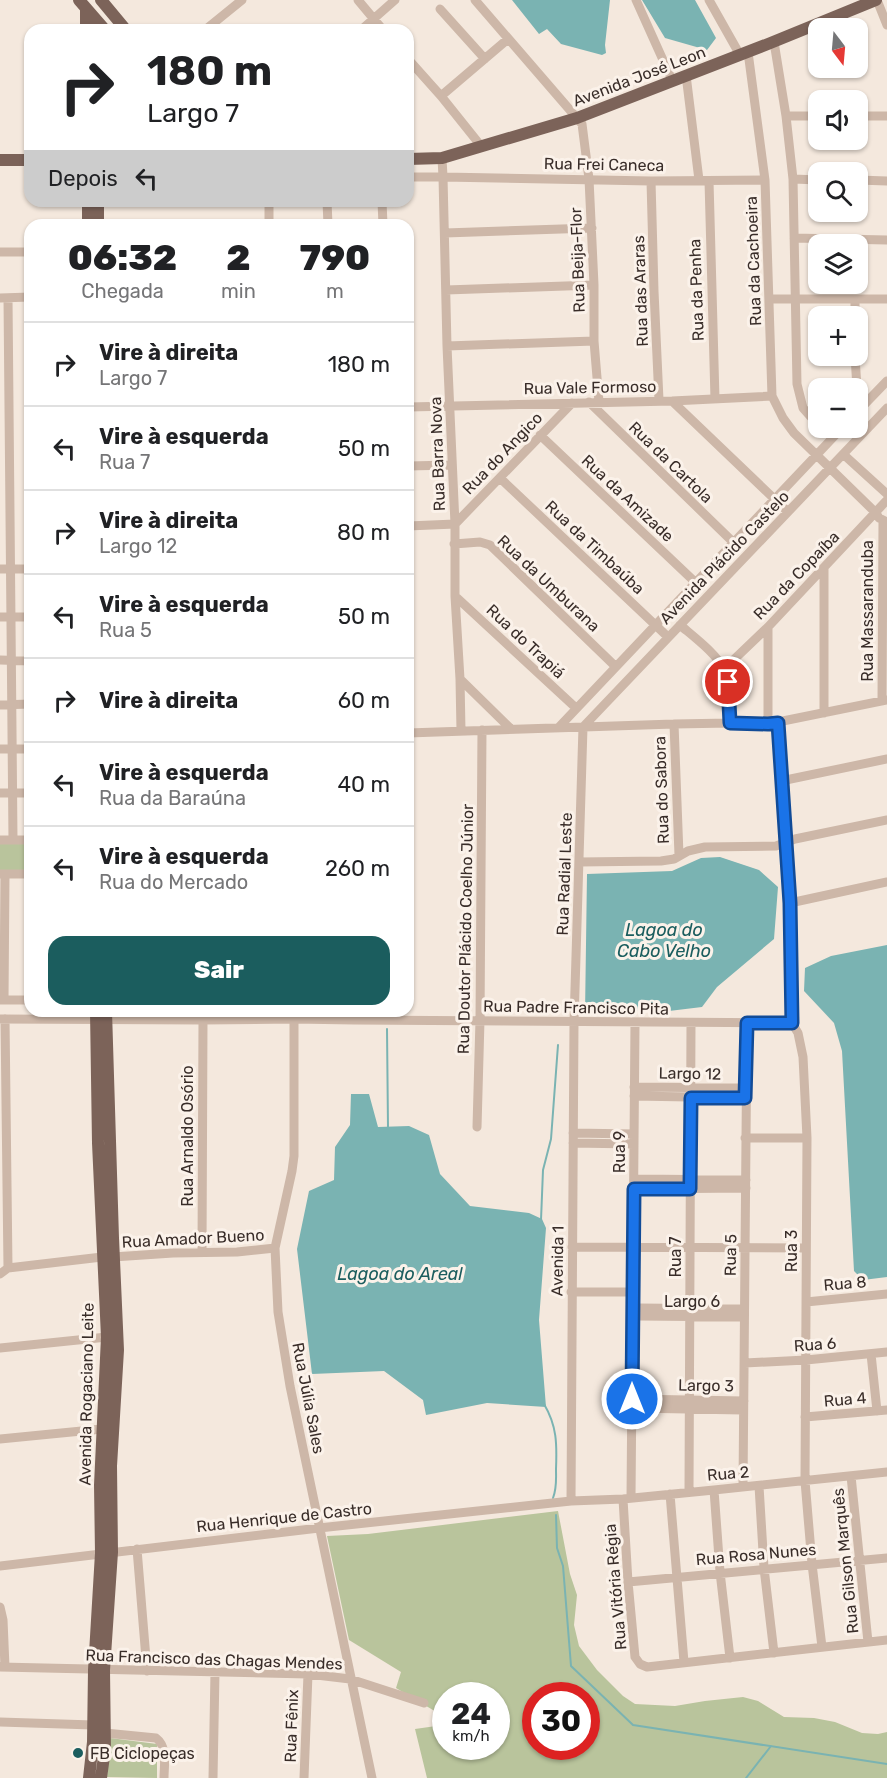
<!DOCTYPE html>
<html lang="pt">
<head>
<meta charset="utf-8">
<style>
	body { margin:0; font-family:Rubik,sans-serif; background:#f2f2f2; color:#202124; height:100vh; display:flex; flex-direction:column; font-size:22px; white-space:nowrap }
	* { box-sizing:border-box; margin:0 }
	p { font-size:20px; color:#757577 }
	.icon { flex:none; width:33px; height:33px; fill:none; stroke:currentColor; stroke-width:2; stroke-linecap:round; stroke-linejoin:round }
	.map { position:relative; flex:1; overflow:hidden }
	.details { position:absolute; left:24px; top:219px; width:390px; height:798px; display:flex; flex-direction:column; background:#fff; border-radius:18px; box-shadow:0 2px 4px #0004 }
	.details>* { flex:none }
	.guide { position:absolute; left:24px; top:24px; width:390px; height:183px; border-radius:18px; box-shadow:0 2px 4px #0004; background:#fff; color:#202124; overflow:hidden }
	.needle { width:39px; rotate:164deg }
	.buttons { position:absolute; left:808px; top:18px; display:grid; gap:12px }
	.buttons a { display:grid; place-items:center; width:60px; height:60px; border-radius:12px; background:#fff; box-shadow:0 2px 4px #0004; font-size:30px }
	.speed { position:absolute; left:432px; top:1682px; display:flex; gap:12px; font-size:30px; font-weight:700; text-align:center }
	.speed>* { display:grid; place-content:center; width:78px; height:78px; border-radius:50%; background:#fff; box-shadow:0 2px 4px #0004; line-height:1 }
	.speed small { font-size:15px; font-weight:400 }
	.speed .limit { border:9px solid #d22; background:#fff; color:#111 }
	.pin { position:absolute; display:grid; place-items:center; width:51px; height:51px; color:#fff; margin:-26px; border:3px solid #fff; border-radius:50%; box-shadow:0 2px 6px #0007 }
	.me { position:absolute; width:66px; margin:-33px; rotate:0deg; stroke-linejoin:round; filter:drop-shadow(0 0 4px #0008) }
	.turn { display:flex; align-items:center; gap:21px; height:126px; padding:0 24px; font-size:27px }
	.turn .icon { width:78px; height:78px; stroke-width:2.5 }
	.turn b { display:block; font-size:42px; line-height:51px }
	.then { display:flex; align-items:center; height:57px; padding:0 24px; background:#0003; gap:12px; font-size:22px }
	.eta { display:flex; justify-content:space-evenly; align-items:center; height:102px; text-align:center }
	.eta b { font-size:36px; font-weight:800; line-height:42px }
	.primary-button { display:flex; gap:12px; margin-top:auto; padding:12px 24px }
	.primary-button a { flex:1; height:69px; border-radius:18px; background:#1b5d5e; color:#fff; font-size:24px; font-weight:800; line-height:69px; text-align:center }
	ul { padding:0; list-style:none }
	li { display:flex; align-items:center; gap:18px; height:84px; padding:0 24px; border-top:2px solid #e0e0e0 }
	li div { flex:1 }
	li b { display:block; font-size:22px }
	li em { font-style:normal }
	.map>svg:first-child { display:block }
	.green { fill:#b9c49c; fill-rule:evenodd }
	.water { fill:#7ab3b2 }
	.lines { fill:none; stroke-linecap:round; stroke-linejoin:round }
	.stream { stroke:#7ab3b2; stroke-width:2 }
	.minor { stroke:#cdb7a8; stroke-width:9 }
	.major { stroke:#7c6359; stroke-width:12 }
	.route-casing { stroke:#114b97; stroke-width:15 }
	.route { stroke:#1a73e8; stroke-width:10 }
	.poi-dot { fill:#1b5d5e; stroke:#fbf2ea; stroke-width:2 }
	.labels { text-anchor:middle; stroke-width:6; stroke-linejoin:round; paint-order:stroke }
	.street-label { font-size:16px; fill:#392d29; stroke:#fbf2ea }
	.poi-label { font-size:16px; fill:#392d29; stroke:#fbf2ea; text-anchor:start }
	.water-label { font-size:18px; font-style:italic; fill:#1b5d5e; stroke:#fbf2ea }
</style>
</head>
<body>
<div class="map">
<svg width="887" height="1778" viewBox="0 0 887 1778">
	<rect width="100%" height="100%" fill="#f4e8dd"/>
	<path class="green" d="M0 843H30V871H0Z
		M558 1511 570 1574 577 1595 574 1625 579 1646 597 1670 623 1696 635 1704 675 1706 705 1701 743 1697 758 1701 784 1717 814 1718 835 1722 862 1733 878 1734 887 1732V1778H427L415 1729 443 1725V1716L396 1688 401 1672 349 1640 327 1536 368 1534ZM446 1695H496V1746H446ZM536 1695H586V1746H536Z
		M110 1738 157 1744V1778L107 1777Z"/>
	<path class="water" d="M512 0H610L605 45 606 53 602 55 561 44 547 29 539 34Z
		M642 0H695L716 38 707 50 665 38Z
		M720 857 759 870 778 887 774 939 717 987 702 1007 669 1011 657 1010 585 1014 587 874 672 871 701 858Z
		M887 945V1277L863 1280 854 1271 842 1051 834 1023 804 991 805 968 831 956Z
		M351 1094H369L378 1127 409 1126 429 1135 440 1174 470 1206 529 1213 542 1219 546 1228 539 1320 546 1407 487 1403 426 1415 423 1400 384 1371 312 1374 297 1249 309 1191 334 1180 335 1147 350 1125Z"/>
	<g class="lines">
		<path class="stream" d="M387 1029 388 1128
			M541 1220 543 1170 551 1139 558 1045
			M544 1404C557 1426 557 1444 556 1469 556 1479 557 1488 553 1498
			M556 1515 557 1548 563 1566 571 1666 633 1725 887 1764
			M746 1778 771 1746"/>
		<path class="minor" d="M358 0 383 30
			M475 0 582 124 589 179 594 285V341L599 402
			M636 0 672 80
			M709 0 740 55
			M877 0 887 25
			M440 9 485 59
			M205 30 242 0
			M361 30 395 0
			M774 42 786 116 793 179 797 384 803 408 819 426
			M748 52 765 180 772 396 783 418 794 433 876 513 879 518 887 522
			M408 59 441 96 481 146
			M686 75 699 180
			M441 96 508 39
			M786 116H819
			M858 116H887
			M442 158 443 177 651 181 765 180
			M408 177H443L447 346 455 524V596L460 679 461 731
			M793 179 819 180
			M858 180 887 181
			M651 181 654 291 659 400
			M709 181 715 399
			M269 201V225
			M327 201 328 225
			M382 201 383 225
			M445 233 592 228
			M794 238 887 240
			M0 252H30
			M446 290 594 285
			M0 298 30 297
			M8 298 13 840
			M769 299H887
			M855 299V316
			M447 346 594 341
			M855 356 857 388
			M672 401 788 512
			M589 402 733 542
			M408 407 672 401 772 396
			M858 411 887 381
			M540 435 695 582
			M843 454 887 494
			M408 466 452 465
			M500 478 668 637
			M408 526 455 524 572 403
			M454 544 480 542 490 545 615 666
			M824 568V713
			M0 569H30
			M455 596 576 708
			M0 617H30
			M680 625C694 637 717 654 724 670 732 685 730 706 730 723
			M768 627V724
			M0 660 30 661
			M724 669 768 627 887 500
			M460 679 511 729
			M882 701 883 522
			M0 705 30 704
			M778 723 790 903 792 1023
			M674 724 679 855
			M559 727 842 428
			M583 727 887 408
			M408 733 674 724 730 723 768 724 887 700
			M0 749H30
			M781 781 887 759
			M0 793H30
			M0 840H30
			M579 862 661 861 674 859 688 851 705 847 776 846 795 839 887 820
			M0 874H30
			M790 903 887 882
			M0 1000H30
			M4 1000 5 874
			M200 1011 203 1020 202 1252
			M0 1019 203 1020 294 1019 354 1020 792 1023
			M5 1019 8 1268
			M294 1019V1156L292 1171 275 1248 278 1312 290 1386 372 1778
			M792 1023 798 1033 803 1057 807 1138 805 1481 812 1564 822 1647
			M634 1087 746 1088
			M634 1096 745 1098
			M477 1127 480 1020 482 730
			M573 1133 634 1134
			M745 1138H807
			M573 1143 634 1144
			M634 1179 746 1180
			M634 1189 746 1188
			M572 1247 806 1248
			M113 1257 173 1253 237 1252 275 1248
			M0 1274 8 1268 102 1257
			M571 1292H633
			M806 1302 887 1294
			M633 1312 638 1308 741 1309 744 1313
			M633 1312 639 1316 741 1317 744 1313
			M0 1348 107 1337
			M871 1354 877 1411
			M745 1363 806 1360 887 1352
			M632 1399 744 1401
			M632 1408 743 1410
			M805 1417 887 1410
			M0 1439 102 1429
			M851 1476 868 1642
			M759 1486 764 1568 774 1653
			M743 1487 747 1023
			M714 1490 720 1572 730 1658
			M689 1492 691 1023
			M670 1494 684 1662
			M631 1498 635 1023
			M623 1499 628 1582 635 1657 640 1664 647 1667 887 1640
			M571 1501 574 1022 583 727
			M137 1549 147 1671
			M0 1566 319 1528 571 1501 623 1499 714 1490 887 1472
			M628 1582 887 1558
			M0 1607 3 1620 5 1667
			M0 1667 308 1674 350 1679 424 1703
			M0 1722 93 1725
			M105 1733 156 1738C168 1747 164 1765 164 1778
			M213 1778 215 1672
			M304 1778 308 1674"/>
		<path class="major" d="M79 0 105 30
			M101 0 126 30
			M86 8V30
			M408 159 442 158 577 118 768 44 876 0
			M0 160H30
			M88 201V225
			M98 201V225
			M89 1778 93 1742 94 1670 101 1553 100 1485 107 1337 98 1143 96 1011
			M101 1778 105 1749 104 1670 112 1552 111 1466 118 1350 113 1238 106 1011"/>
	</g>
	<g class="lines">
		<defs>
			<path id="route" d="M632 1399 634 1189H690L691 1098H745L747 1023H792L790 903 778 723 768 724 730 723 728 682"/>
		</defs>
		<use href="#route" class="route-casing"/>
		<use href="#route" class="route"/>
	</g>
	<circle class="poi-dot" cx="78" cy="1753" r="6"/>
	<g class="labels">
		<g class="street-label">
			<text transform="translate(639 76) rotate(-21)" y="6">Avenida José Leon</text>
			<text transform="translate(604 164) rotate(1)" y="6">Rua Frei Caneca</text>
			<text transform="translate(577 260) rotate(-92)" y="6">Rua Beija-Flor</text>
			<text transform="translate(753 261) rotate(-92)" y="6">Rua da Cachoeira</text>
			<text transform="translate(696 290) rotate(-92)" y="6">Rua da Penha</text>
			<text transform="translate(640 291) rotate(-92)" y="6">Rua das Araras</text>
			<text transform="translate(590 387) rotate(-1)" y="6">Rua Vale Formoso</text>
			<text transform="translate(502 453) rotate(-46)" y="6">Rua do Angico</text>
			<text transform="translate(437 454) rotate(-92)" y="6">Rua Barra Nova</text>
			<text transform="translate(671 462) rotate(44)" y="6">Rua da Cartola</text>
			<text transform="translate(628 498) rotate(43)" y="6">Rua da Amizade</text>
			<text transform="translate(595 547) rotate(43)" y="6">Rua da Timbaúba</text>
			<text transform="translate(724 557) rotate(-46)" y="6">Avenida Plácido Castelo</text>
			<text transform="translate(796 575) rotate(-46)" y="6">Rua da Copaíba</text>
			<text transform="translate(549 583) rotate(43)" y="6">Rua da Umburana</text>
			<text transform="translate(867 611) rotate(-90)" y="6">Rua Massaranduba</text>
			<text transform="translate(526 641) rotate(43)" y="6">Rua do Trapiá</text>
			<text transform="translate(661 790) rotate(-92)" y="6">Rua do Sabora</text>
			<text transform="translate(564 874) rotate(-88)" y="6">Rua Radial Leste</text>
			<text transform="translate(465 929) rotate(-89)" y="6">Rua Doutor Plácido Coelho Júnior</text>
			<text transform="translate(576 1007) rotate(1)" y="6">Rua Padre Francisco Pita</text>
			<text transform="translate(690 1073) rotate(1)" y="6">Largo 12</text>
			<text transform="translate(187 1136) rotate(-90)" y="6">Rua Arnaldo Osório</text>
			<text transform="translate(619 1152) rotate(-90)" y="6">Rua 9</text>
			<text transform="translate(193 1238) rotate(-3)" y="6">Rua Amador Bueno</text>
			<text transform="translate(791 1251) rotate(-90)" y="6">Rua 3</text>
			<text transform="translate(730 1255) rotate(-89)" y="6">Rua 5</text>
			<text transform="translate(675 1257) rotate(-90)" y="6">Rua 7</text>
			<text transform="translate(557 1261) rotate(-89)" y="6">Avenida 1</text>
			<text transform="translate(845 1283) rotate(-5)" y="6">Rua 8</text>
			<text x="692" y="1307">Largo 6</text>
			<text transform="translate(815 1344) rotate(-4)" y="6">Rua 6</text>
			<text transform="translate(706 1385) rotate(1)" y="6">Largo 3</text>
			<text transform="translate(86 1394) rotate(-89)" y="6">Avenida Rogaciano Leite</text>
			<text transform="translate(309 1398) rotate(79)" y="6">Rua Júlia Sales</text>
			<text transform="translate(845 1399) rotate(-5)" y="6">Rua 4</text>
			<text transform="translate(728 1473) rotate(-5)" y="6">Rua 2</text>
			<text transform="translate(284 1517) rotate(-6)" y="6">Rua Henrique de Castro</text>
			<text transform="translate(756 1554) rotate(-5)" y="6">Rua Rosa Nunes</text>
			<text transform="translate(845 1561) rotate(-96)" y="6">Rua Gilson Marquês</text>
			<text transform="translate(615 1587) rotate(-95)" y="6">Rua Vitória Régia</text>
			<text transform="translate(214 1659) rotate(2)" y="6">Rua Francisco das Chagas Mendes</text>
			<text transform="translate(291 1726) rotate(-88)" y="6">Rua Fênix</text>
		</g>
		<g class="poi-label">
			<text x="90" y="1759">FB Ciclopeças</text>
		</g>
		<g class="water-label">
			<text x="664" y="936">Lagoa do<tspan x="664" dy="21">Cabo Velho</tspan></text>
			<text x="400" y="1280">Lagoa do Areal</text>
		</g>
	</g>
</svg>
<div class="buttons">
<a><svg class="needle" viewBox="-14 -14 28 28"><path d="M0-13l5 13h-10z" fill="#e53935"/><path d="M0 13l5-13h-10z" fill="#757577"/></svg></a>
<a><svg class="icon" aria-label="sound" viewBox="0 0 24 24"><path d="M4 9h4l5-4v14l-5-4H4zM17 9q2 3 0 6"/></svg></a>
<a><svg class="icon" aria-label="search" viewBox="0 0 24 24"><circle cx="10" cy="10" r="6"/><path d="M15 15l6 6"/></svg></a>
<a><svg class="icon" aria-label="layers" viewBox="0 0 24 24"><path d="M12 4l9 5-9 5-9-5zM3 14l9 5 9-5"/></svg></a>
<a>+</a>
<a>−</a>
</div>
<div class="speed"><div>24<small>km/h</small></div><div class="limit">30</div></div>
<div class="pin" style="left:728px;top:682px;background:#d93025"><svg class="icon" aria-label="arrive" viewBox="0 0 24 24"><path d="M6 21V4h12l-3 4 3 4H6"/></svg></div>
<svg class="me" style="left:632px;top:1399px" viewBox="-20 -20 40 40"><circle r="17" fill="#1a73e8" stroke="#fff" stroke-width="3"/><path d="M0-11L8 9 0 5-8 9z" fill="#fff"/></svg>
<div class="guide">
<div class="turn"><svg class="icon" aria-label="right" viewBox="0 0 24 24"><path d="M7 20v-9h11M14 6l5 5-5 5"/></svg><div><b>180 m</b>Largo 7</div></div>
<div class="then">Depois<svg class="icon" aria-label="left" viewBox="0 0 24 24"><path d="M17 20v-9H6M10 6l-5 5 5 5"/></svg></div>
</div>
<section class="details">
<div class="eta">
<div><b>06:32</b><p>Chegada</p></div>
<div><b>2</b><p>min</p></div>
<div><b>790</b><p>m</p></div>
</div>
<ul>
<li><svg class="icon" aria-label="right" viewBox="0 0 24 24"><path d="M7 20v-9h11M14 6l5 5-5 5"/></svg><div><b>Vire à direita</b><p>Largo 7</p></div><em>180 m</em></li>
<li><svg class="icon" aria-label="left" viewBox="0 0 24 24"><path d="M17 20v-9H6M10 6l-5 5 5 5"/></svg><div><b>Vire à esquerda</b><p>Rua 7</p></div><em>50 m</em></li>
<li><svg class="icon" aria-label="right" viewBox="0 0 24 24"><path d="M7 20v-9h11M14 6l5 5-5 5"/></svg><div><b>Vire à direita</b><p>Largo 12</p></div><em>80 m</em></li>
<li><svg class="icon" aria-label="left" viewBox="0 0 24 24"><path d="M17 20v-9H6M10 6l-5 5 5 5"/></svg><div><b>Vire à esquerda</b><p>Rua 5</p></div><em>50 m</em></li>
<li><svg class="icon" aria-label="right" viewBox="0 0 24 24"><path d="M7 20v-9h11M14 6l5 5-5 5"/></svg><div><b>Vire à direita</b></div><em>60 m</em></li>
<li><svg class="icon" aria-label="left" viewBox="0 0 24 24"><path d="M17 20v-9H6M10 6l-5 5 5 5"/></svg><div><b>Vire à esquerda</b><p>Rua da Baraúna</p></div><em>40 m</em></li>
<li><svg class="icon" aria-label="left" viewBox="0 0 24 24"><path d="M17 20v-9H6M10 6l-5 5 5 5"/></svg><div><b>Vire à esquerda</b><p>Rua do Mercado</p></div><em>260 m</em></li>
</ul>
<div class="primary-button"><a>Sair</a></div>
</section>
</div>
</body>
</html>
